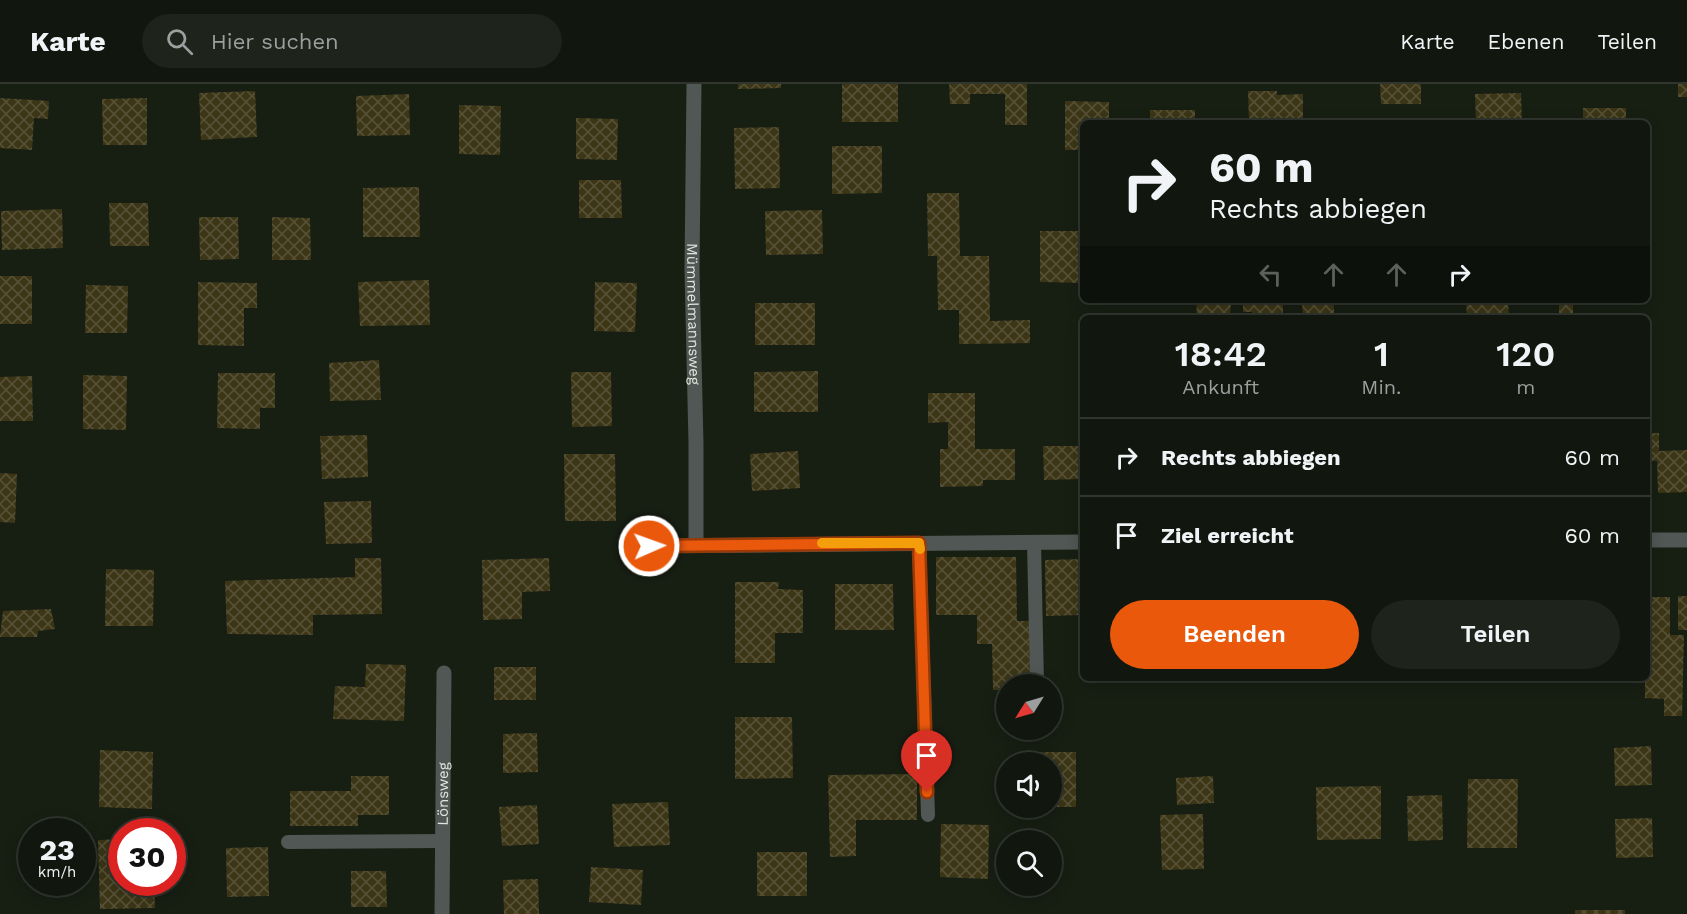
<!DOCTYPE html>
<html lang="de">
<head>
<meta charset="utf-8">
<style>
	body { margin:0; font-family:"Work Sans",sans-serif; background:#1e231c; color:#f1f3f6; height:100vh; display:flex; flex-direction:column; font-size:22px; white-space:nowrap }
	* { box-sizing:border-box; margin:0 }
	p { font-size:20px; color:#9c9f9e }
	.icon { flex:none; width:33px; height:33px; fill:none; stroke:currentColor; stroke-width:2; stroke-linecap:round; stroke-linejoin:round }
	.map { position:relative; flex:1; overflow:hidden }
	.side { position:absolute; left:1080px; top:231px; width:570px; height:366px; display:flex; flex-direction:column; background:#11160e; border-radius:9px; box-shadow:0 3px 15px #0003,0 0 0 2px #30352e }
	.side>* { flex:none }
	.hud { position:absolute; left:1080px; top:36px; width:570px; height:183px; border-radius:9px; box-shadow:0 3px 15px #0003,0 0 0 2px #30352e; background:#11160e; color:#f1f3f6; overflow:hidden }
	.needle { width:39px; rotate:233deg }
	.fabs { position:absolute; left:996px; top:590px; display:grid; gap:12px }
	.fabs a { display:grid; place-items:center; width:66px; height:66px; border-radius:50%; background:#11160e; box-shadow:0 3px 15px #0003,0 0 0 2px #30352e; font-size:30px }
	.speed { position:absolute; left:18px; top:734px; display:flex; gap:12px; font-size:30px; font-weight:700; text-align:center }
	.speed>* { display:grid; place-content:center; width:78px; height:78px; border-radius:50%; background:#11160e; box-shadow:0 3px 15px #0003,0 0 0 2px #30352e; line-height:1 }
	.speed small { font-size:15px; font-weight:400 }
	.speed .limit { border:9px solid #d22; background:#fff; color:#111 }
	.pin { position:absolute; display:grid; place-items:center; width:51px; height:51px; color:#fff; margin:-62px -26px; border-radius:50% 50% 50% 0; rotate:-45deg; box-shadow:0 0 6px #0007 }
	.pin .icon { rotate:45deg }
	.me { position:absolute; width:66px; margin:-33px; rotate:88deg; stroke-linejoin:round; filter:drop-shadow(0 0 4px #0008) }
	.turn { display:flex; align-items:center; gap:21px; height:126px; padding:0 30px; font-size:27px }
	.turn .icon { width:78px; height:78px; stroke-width:2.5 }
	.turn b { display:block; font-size:42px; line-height:51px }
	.lanes { display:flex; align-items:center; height:57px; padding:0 30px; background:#0003; justify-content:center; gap:30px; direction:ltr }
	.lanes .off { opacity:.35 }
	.eta { display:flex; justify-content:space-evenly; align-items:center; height:102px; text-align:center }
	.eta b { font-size:36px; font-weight:600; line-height:42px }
	.primary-button { display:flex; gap:12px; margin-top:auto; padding:12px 30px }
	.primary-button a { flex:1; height:69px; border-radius:36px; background:#ea580c; color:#fff; font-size:24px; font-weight:600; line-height:69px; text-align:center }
	.primary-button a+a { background:#1e231c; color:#f1f3f6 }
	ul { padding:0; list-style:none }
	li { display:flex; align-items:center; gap:18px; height:78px; padding:0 30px; border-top:2px solid #30352e }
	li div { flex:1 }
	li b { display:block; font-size:22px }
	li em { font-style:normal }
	header { display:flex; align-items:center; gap:36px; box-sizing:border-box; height:84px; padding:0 30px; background:#11160e; border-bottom:2px solid #30352e }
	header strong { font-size:28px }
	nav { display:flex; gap:33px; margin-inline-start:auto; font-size:21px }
	.search { width:420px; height:54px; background:#1e231c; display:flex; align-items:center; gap:15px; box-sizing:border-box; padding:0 21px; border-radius:33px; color:#9c9f9e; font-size:22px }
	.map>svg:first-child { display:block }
	.building { fill:url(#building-cross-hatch) }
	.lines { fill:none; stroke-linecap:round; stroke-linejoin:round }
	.service { stroke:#505754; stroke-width:14 }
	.minor { stroke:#505754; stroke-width:15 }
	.route-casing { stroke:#983908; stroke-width:15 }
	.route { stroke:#ea580c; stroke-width:10 }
	.slow { stroke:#f59e0b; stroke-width:10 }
	.labels { text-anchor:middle; stroke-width:5; stroke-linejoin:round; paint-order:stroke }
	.street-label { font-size:15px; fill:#dfe4dc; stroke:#0e1509 }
</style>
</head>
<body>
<header>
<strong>Karte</strong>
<div class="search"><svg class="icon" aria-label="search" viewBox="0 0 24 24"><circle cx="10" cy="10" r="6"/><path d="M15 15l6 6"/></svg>Hier suchen</div>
<nav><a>Karte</a><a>Ebenen</a><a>Teilen</a></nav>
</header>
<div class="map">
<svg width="1687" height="830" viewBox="0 0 1687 830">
	<defs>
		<pattern id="building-cross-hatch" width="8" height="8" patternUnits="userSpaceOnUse" patternTransform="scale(1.5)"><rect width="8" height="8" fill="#3c3617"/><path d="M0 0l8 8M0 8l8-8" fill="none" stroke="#585338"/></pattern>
	</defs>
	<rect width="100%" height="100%" fill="#171e12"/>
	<path class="building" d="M738 0H781V4L738 5Z
		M842 0H898V38H842Z
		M949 0H1027V41H1005V10H970V20H950Z
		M1380 0H1421V20H1381Z
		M1678 0H1687V13H1678Z
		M255 7 257 53 201 56 199 9Z
		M1248 7H1277V11L1303 10V39H1249Z
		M1521 9 1522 39H1476L1475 10Z
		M409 10 410 51 357 52 356 12Z
		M0 14 49 17 48 35 34 34 32 66 0 64Z
		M147 14V61H103L102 15Z
		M1065 17 1109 18V39H1083V66H1065Z
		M459 21 501 22 500 71 459 70Z
		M1583 24H1626V39H1583Z
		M1150 26H1195V39H1150Z
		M576 34 618 35 617 76 576 75Z
		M779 43 780 104 735 105 734 44Z
		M832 62H882V109L832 110Z
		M579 96H621L622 134H579Z
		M419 103 420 153H363V104Z
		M927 109H959L960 172H989L990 237 1030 236V259L959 260V226H938L937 172H928Z
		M109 119H148L149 162H110Z
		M62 125 63 164 2 166 1 127Z
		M822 126 823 170 766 171 765 127Z
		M199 133H238L239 175 200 176Z
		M272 133 310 134 311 176H272Z
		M1040 147H1081V199L1040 198Z
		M0 192H32V240H0Z
		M429 196 430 241 360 242 358 198Z
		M198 198 257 199V224H244V262L198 261Z
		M595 198 637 199 635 248 594 247Z
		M86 201 128 202 127 249H85Z
		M1197 216H1231L1230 234H1196Z
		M1243 216H1283V234H1252V228H1243Z
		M1302 216H1334V234H1303Z
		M1466 216H1508L1509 234H1467Z
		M1559 216H1586V218H1573V230H1559Z
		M755 219H815V261H755Z
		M379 276 381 316 330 317 329 279Z
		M818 287V328H754V288Z
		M571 288H611L612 342 572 343Z
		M218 289H275V324H260V345L217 344Z
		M83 291 127 292 126 346 83 345Z
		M32 292 33 337H0V293Z
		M928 309H975V365H1015V396H983V402L940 403V365H948V338L928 339Z
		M1647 349H1659V367L1687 366V408L1658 409 1657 377H1647Z
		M367 351 368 393 322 395 320 352Z
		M1043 362H1083V395L1044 396Z
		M798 367 800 404 752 407 750 370Z
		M564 370H615L616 437H565Z
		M0 389 17 390 15 439 0 438Z
		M371 417 372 459 326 460 324 418Z
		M936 473H1016L1017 537H1029L1030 600H1006V606H993L992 560H977V531H936Z
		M355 474H381L382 530 313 531V551L227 550 225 497 355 493Z
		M549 474 550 507 522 508V535L483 536 482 476Z
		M1083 475V531L1046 532 1045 476Z
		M106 485 154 486 153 542H105Z
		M735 498H779L778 505 803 506V549H775V579H735Z
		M835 500H893L894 546H835Z
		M1678 512H1687V546H1678Z
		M1647 513H1670V551H1684L1682 632H1664V615L1645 614V594H1647Z
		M51 525 55 545 38 547 37 553H0L3 527Z
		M366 580 406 581 404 637 333 635 335 602 365 603Z
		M494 583H536V616H494Z
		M735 633H792L793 694 735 695Z
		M537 649 538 688 503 689V650Z
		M1651 662 1652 701 1615 702 1614 664Z
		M100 666 153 668 152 725 99 723Z
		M1039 668H1076V723H1052V678H1039Z
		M917 690V736H856V772L830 773 828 691Z
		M351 692H389V731H358V742H290V707H351Z
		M1213 692 1214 719 1177 721 1176 694Z
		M1468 695H1518L1517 764H1467Z
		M1381 702V755L1317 756 1316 703Z
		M1442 711 1443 756 1408 757 1407 712Z
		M668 718 670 761 614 763 612 720Z
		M537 721 539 760 502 762 499 723Z
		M1203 730 1204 785 1162 786 1160 731Z
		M1652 734 1653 773 1616 774 1615 735Z
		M941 740 989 741 988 795 940 793Z
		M122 755V798H154L155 824 100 825 98 756Z
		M268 763 269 812 227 813 226 764Z
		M757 768H807V812H757Z
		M591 783 643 786 641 821 589 818Z
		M351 787H386L387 823H351Z
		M538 795 539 830H504L503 796Z
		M1575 826H1625V830H1575Z"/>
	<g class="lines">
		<path class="service" d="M1034 458 1037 600
			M919 459 928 731
			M288 758 443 757"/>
		<g class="minor">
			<path id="s1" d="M694 0 692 186 696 360V460"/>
			<path d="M1647 456H1687"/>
			<path d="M649 462 1083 458"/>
			<path id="s2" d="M442 830 444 589"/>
		</g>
	</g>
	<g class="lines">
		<defs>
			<path id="route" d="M649 462 919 459 927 708"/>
		</defs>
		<use href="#route" class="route-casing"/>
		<use href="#route" class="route"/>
		<path class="slow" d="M822 459H919L920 465"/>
	</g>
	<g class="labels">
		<g class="street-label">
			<text dy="5" stroke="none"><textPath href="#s1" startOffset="230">Mümmelmannsweg</textPath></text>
			<text dy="5" stroke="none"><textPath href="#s2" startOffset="120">Lönsweg</textPath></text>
		</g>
	</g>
</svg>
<div class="fabs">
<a><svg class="needle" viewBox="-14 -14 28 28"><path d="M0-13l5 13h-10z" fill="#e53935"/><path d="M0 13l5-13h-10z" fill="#9c9f9e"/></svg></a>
<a><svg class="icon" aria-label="sound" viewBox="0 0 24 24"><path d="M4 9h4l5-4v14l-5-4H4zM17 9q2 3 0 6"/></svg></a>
<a><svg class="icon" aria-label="search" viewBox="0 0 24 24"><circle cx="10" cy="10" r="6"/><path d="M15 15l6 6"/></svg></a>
</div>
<div class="speed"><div>23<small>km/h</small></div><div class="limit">30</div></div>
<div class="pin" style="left:927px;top:708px;background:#d93025"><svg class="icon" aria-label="arrive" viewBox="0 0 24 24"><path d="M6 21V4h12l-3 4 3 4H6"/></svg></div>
<svg class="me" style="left:649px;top:462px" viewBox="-20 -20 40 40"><circle r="17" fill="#ea580c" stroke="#fff" stroke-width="3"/><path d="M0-11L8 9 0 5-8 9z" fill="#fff"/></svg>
<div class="hud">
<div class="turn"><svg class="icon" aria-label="right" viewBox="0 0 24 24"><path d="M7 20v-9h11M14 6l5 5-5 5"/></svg><div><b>60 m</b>Rechts abbiegen</div></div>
<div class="lanes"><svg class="icon off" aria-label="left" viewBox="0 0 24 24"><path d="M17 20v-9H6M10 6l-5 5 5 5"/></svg><svg class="icon off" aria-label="ahead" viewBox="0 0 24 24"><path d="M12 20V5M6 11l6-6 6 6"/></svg><svg class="icon off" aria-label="ahead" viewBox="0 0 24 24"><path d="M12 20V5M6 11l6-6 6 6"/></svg><svg class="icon" aria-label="right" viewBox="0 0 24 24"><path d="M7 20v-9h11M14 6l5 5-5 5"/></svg></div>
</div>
<section class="side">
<div class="eta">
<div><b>18:42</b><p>Ankunft</p></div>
<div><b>1</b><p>Min.</p></div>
<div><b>120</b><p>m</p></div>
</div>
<ul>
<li><svg class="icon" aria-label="right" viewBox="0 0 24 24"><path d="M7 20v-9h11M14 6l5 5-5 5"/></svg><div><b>Rechts abbiegen</b></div><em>60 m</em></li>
<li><svg class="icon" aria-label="arrive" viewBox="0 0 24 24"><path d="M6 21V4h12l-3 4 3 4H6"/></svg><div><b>Ziel erreicht</b></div><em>60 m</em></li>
</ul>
<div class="primary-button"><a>Beenden</a><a>Teilen</a></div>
</section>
</div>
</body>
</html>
